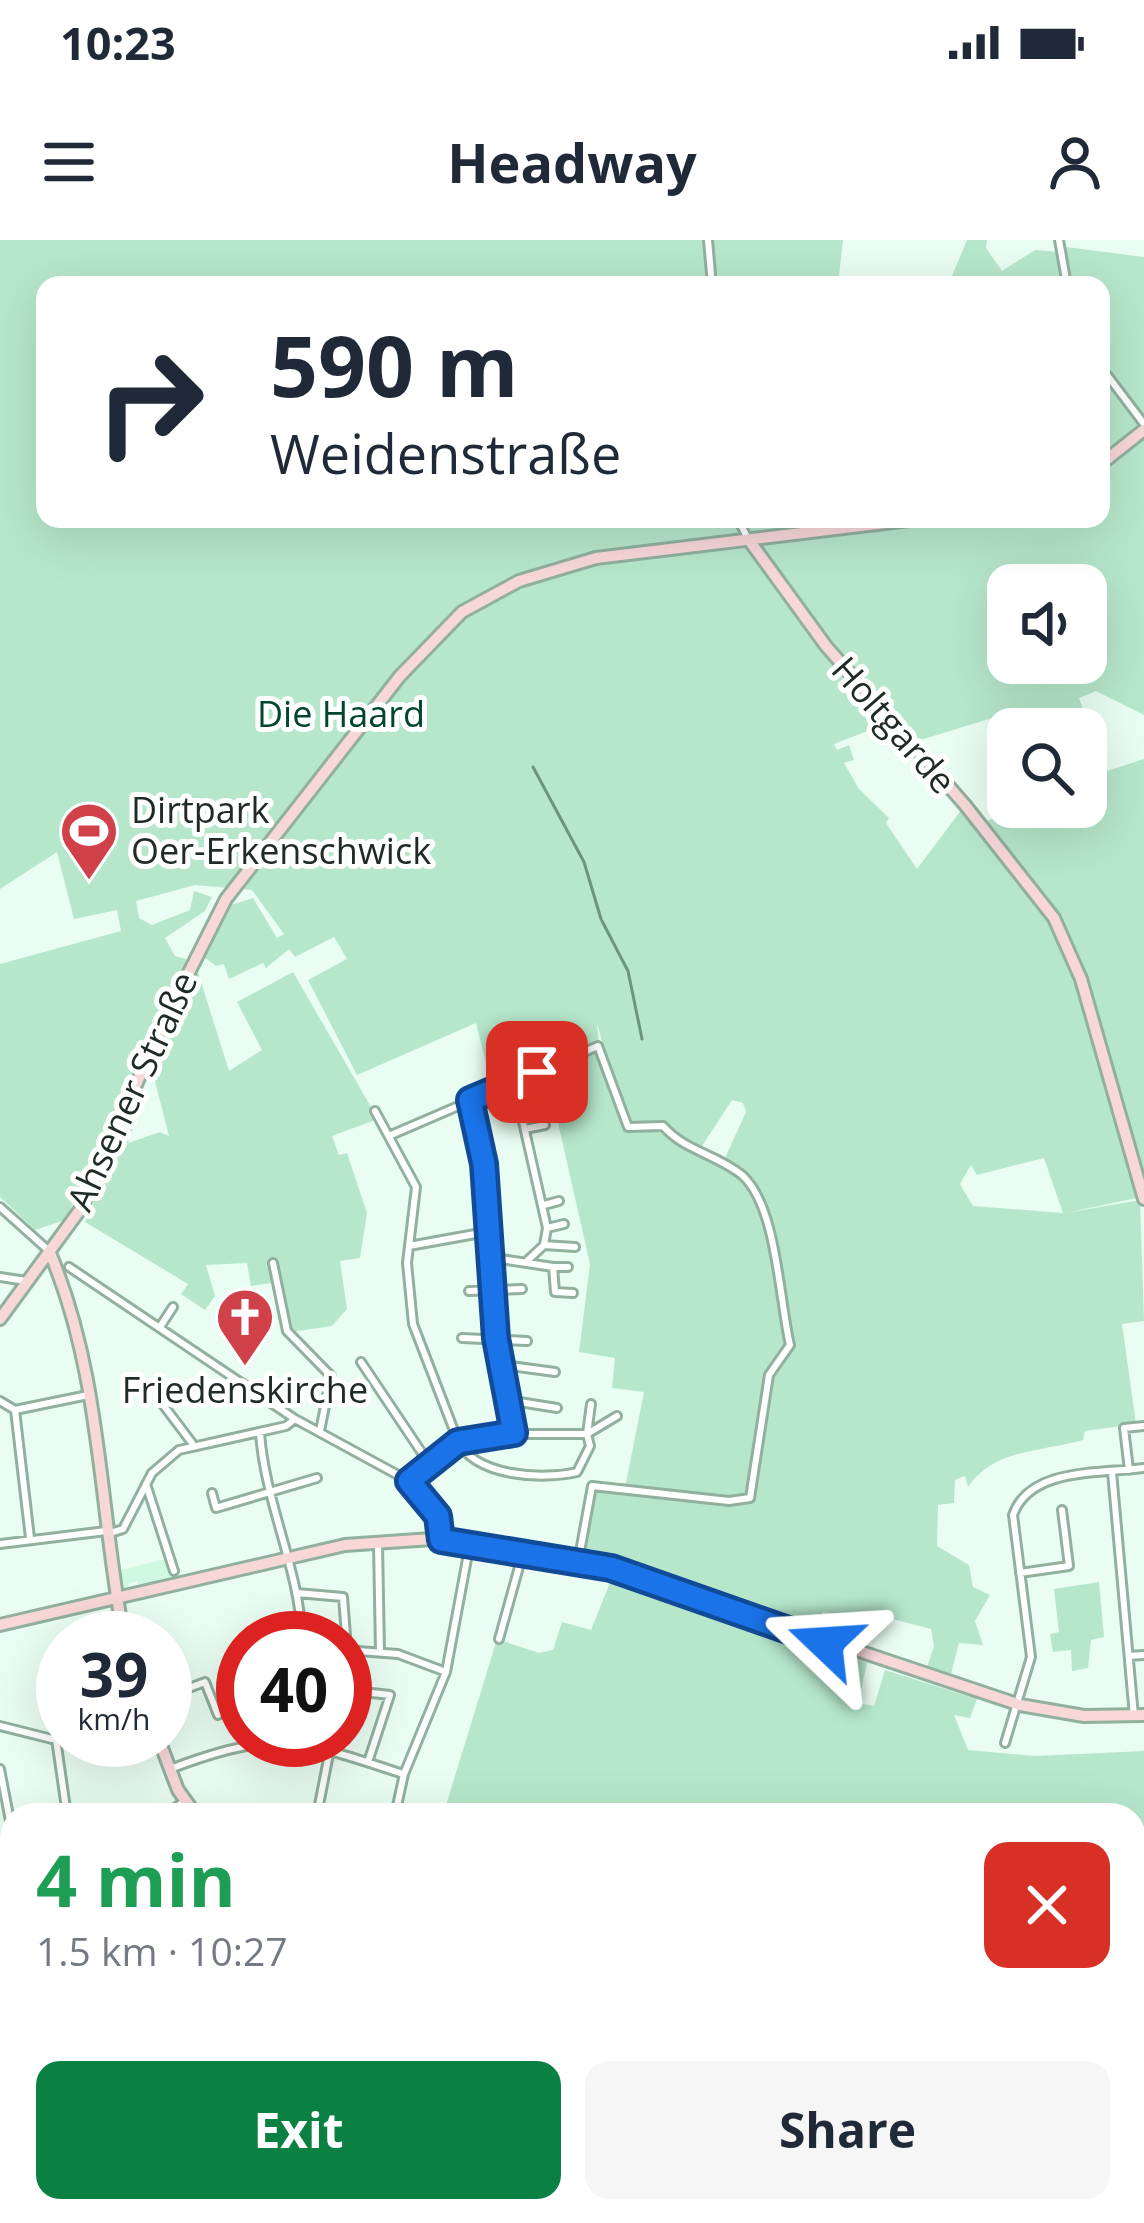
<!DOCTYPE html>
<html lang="en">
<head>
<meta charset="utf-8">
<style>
	body { margin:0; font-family:"Open Sans",sans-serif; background:#f6f6f7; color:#1f2937; height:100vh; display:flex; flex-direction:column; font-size:45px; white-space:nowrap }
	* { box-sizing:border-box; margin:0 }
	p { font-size:39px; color:#747a83 }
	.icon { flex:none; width:66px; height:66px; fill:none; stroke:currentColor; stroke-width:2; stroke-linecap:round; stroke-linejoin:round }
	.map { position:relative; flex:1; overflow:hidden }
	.sheet { position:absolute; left:0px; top:1563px; width:1146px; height:420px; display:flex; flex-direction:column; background:#fff; border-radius:36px 36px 0 0; box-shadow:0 12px 48px #0002 }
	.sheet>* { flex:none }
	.guide { position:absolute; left:36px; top:36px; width:1074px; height:252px; border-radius:24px; box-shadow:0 12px 48px #0002; background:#fff; color:#1f2937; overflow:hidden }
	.controls { position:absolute; left:987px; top:324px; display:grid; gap:24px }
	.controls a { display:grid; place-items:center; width:120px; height:120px; border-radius:24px; background:#fff; box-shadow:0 12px 48px #0002; font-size:60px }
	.speed { position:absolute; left:36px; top:1371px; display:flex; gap:24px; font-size:60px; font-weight:700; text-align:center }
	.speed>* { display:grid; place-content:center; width:156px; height:156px; border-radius:50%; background:#fff; box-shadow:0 12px 48px #0002; line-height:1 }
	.speed small { font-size:30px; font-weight:400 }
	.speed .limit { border:18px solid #d22; background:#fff; color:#111 }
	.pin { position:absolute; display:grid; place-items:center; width:102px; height:102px; color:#fff; margin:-51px; border-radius:24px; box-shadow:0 6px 18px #0006 }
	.me { position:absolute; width:132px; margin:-66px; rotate:290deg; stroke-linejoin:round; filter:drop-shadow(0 0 9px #0008) }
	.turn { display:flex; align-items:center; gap:42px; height:252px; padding:0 36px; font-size:54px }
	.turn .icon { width:156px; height:156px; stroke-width:2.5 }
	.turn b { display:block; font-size:84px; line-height:102px }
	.round { display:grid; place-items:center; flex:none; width:126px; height:126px; border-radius:24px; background:#f6f6f7 }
	.overview { display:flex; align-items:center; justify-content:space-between; height:204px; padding:0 36px }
	h1 { font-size:72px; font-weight:700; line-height:90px; color:#1e9e55 }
	.cta { display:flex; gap:24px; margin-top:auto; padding:24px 36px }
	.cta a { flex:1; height:138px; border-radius:24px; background:#0b8043; color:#fff; font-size:48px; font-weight:700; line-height:138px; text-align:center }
	.cta a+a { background:#f6f6f7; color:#1f2937 }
	.status { display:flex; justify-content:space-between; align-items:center; height:84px; padding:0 60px; background:#fff; direction:ltr }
	.status svg { height:33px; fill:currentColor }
	header { display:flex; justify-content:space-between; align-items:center; height:156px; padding:0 36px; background:#fff; font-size:54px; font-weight:700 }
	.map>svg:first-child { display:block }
	.built { fill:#d0f9e1 }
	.green { fill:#b6e7cb; fill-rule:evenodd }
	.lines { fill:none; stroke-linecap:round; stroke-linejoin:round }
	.stream { stroke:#6d947e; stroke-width:3 }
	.street-casing { stroke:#91b09e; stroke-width:12 }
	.secondary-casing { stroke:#91b09e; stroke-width:16 }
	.street { stroke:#fff; stroke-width:6 }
	.secondary { stroke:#f8d7d7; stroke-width:10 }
	.route-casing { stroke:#114b97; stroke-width:30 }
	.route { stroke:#1a73e8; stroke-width:21 }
	.labels { text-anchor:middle; stroke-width:10; stroke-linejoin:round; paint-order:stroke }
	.park-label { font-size:36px; fill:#02462b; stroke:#fff }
	.street-label { font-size:36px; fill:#1f2b24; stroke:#fff }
	.poi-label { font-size:36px; fill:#1f2b24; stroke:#fff; text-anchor:start }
</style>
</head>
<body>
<div class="status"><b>10:23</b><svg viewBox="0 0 49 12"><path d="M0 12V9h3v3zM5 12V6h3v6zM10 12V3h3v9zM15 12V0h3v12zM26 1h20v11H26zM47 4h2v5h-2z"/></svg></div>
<header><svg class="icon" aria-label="menu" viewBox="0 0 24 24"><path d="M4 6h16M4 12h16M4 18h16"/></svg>Headway<svg class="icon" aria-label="person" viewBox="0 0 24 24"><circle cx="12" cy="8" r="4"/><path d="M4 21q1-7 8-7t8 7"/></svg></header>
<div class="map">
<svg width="1144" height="1983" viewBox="0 0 1144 1983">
	<rect width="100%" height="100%" fill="#eafdf2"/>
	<path class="built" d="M169 1318 174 1340 140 1348 137 1341 128 1344 129 1351 123 1349 118 1331Z
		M1144 1926V1983H1088L1087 1971H1134V1928Z"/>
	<path class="green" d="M0 0H843L838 45H45V279H1101V45H948L967 0H987L986 8 1002 31 1035 10 1059 12 1064 23 1066 7 1144 17V475L1096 451 1079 458 1107 531 1144 519V947L1142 957 1065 973 1140 960 1144 1081 1122 1084 1136 1184 1085 1191 1083 1200C1041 1212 993 1209 968 1247L965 1236 955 1240 954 1263 938 1265 937 1306 969 1325 973 1347 990 1355 975 1381 983 1405 959 1403 950 1438 926 1430 934 1406 931 1389 861 1371 860 1377 823 1372 815 1393 639 1331 583 1320 594 1249 626 1243 644 1152 612 1148 615 1118 579 1112 590 1024 546 830 594 808 601 810 627 891 597 783 599 803 492 847 476 783 357 835 308 740 347 719 334 697 295 717 289 709 266 728 263 723 229 739 224 724 216 726 201 715 231 665 253 658 277 698 284 694 252 650 195 645 136 661 139 678 152 685 190 670 194 651 212 657 205 671 165 698 175 716 189 720C147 806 109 893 65 980L35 990 0 957V724L121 691 117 670 74 679 57 612 0 649ZM1008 345H1086V423H1008ZM1015 471 1020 489H1086V567H1018L985 582 1026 636 965 565 917 629 886 583 889 578 859 549 844 523 854 520 849 505 837 510 834 504 888 483 914 502ZM732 860 743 863 746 872 725 918 702 906ZM1044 918 1063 973 973 966 960 944 971 925 977 935Z
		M197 729 229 831 262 810 237 762 293 732 378 879 332 896 339 915 347 913 367 973 360 1018 340 1021 347 1069 332 1086 284 1093 273 1043 251 1046 247 1023 206 1025 215 1056 205 1070 181 1054 188 1044 85 982 138 859 142 862 128 903 160 892 169 896 151 826Z
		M613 1335 867 1423 858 1463 874 1466 885 1430 977 1459 970 1478 954 1475 968 1510 1036 1516 1144 1511V1634L1134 1644V1575H443L497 1399 539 1413 553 1410 562 1382 591 1390Z
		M1099 1342 1104 1397 1091 1400 1088 1428 1072 1431 1071 1410 1053 1412 1050 1394 1059 1392 1054 1349Z
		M347 1971 353 1977 386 1971 387 1982 252 1983 227 1973Z"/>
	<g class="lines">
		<path class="stream" d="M533 527 584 622 601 679
			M602 681 628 731 642 799"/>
		<defs>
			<path id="street" d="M708 0 712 45
				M1059 0 1067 45
				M1101 127 1144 184
				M738 279 747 297
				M514 842 547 988 544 1005 527 1021
				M518 859 536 855
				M470 861 484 924 496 1098 514 1193
				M375 871 416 947 407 1023 413 1084 458 1201 409 1241
				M525 889 545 885
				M391 895 598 806 628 887 663 886C685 911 716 914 742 935 777 966 779 1059 790 1105L769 1135 750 1258 729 1261 592 1246 578 1323
				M544 965 559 961
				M0 967 48 1010
				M547 988 564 984
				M544 1005 575 1007
				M409 1006 492 991
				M494 1018 553 1027 555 1052 573 1053
				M273 1023 287 1091 331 1136 320 1191
				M69 1027 295 1179 409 1241 438 1276 441 1300
				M553 1027H568
				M0 1037 26 1041
				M469 1051 522 1049
				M160 1087 173 1067
				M462 1098 527 1101
				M361 1122 428 1222
				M503 1125 555 1132
				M0 1161 15 1170 30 1298
				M513 1161 557 1168
				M161 1162 192 1203
				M591 1164 587 1194 617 1176
				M15 1170 88 1155
				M260 1193C265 1263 299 1328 302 1398
				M496 1194H587L590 1206 577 1232C543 1240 476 1237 458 1201Z
				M1129 1230 1124 1188 1144 1186
				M1112 1232 1134 1476
				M146 1244 174 1331
				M212 1253 216 1268 317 1238
				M110 1293 123 1289 152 1233 179 1210 286 1186 295 1179
				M0 1304 106 1291
				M378 1304 380 1412
				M1020 1333 1069 1326 1062 1270
				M297 1353 343 1357 347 1408
				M499 1399 522 1316
				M345 1410 398 1414 446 1432
				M1129 1416 1144 1415
				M345 1450 390 1455 368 1522
				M165 1457 205 1442 218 1475
				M0 1486 52 1499 63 1491
				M56 1499 67 1575
				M1005 1503 1031 1417 1013 1275C1030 1227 1100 1234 1144 1228
				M0 1529 11 1586
				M170 1529C275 1489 300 1500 403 1534
				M165 1575 185 1561
				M264 1575H286
				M317 1575 330 1509
				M395 1575 404 1534 446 1432 470 1303
				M0 1620H12
				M1135 1651 1144 1697
				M1134 1652 1144 1642
				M1134 1778 1144 1784
				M0 1791 12 1796
				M0 1829 12 1806
				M1134 1895 1144 1893
				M0 1900H4
				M60 1971V1975L122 1974 128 1983
				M395 1971 396 1983
				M757 1971 758 1983
				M899 1971 900 1978 958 1972
				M979 1971V1973
				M1031 1971 1032 1983
				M577 1983 583 1971
				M668 1983 680 1976 758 1977
				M1084 1983 1085 1971"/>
			<path id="secondary" d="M1101 224 1144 190
				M749 300 826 406 965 565 1054 678 1081 739 1144 959
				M50 1013C102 1136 99 1269 124 1398
				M0 1079 82 967 161 788 226 659 400 436 462 372 519 341 596 318 918 279
				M0 1385 345 1305 432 1299 611 1328 1020 1465 1084 1476 1144 1475
				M159 1500 178 1550 196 1575
				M1134 1836H1144
				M0 1884 12 1889
				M191 1971 218 1983
				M471 1971 473 1983"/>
		</defs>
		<use href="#street" class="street-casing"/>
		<use href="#secondary" class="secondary-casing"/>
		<use href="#street" class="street"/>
		<use href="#secondary" class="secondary"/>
	</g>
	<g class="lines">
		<defs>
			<path id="route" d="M537 832 470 860 484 924 496 1098 514 1193 458 1202 409 1241 438 1276 441 1300 611 1328 825 1403"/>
		</defs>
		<use href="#route" class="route-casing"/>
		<use href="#route" class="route"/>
	</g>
	<defs>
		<symbol id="stadium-pin" viewBox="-11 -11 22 30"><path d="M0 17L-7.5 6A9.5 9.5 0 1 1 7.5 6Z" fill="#d1414a" stroke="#fff"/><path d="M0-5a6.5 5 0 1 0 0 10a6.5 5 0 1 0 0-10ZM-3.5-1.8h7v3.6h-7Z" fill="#fff"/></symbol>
		<symbol id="church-pin" viewBox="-11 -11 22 30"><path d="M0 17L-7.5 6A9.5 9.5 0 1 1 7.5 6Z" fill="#d1414a" stroke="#fff"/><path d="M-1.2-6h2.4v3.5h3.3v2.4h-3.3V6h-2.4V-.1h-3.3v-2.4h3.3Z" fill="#fff"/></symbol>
	</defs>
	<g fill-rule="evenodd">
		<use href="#stadium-pin" x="56" y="558" width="66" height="90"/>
		<use href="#church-pin" x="212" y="1044" width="66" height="90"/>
	</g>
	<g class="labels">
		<g class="park-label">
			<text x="341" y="487">Die Haard</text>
		</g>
		<g class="street-label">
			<text transform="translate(894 485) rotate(49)" y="13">Holtgarde</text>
			<text transform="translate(132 851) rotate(-65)" y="13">Ahsener Straße</text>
		</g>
		<g class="poi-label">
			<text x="131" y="583">Dirtpark<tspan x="131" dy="41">Oer-Erkenschwick</tspan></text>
			<text x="245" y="1163" text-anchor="middle">Friedenskirche</text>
		</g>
	</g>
</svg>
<div class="controls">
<a><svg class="icon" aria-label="sound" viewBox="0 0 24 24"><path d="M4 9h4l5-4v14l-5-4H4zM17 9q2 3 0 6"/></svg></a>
<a><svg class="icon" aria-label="search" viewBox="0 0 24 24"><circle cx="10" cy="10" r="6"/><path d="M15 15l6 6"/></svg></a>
</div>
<div class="speed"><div>39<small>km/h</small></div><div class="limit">40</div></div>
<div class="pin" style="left:537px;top:832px;background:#d93025"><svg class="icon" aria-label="arrive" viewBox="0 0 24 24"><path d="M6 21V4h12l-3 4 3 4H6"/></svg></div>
<svg class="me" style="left:825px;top:1403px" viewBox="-20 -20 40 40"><path d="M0-17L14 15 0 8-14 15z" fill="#1a73e8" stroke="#fff" stroke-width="4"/></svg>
<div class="guide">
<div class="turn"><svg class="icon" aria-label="right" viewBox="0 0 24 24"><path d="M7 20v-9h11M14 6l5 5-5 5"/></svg><div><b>590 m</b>Weidenstraße</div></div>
</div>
<section class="sheet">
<div class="overview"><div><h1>4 min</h1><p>1.5 km · 10:27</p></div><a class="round" style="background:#d93025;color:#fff"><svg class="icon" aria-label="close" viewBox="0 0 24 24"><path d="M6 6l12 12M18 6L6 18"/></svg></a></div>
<div class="cta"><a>Exit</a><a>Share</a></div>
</section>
</div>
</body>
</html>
